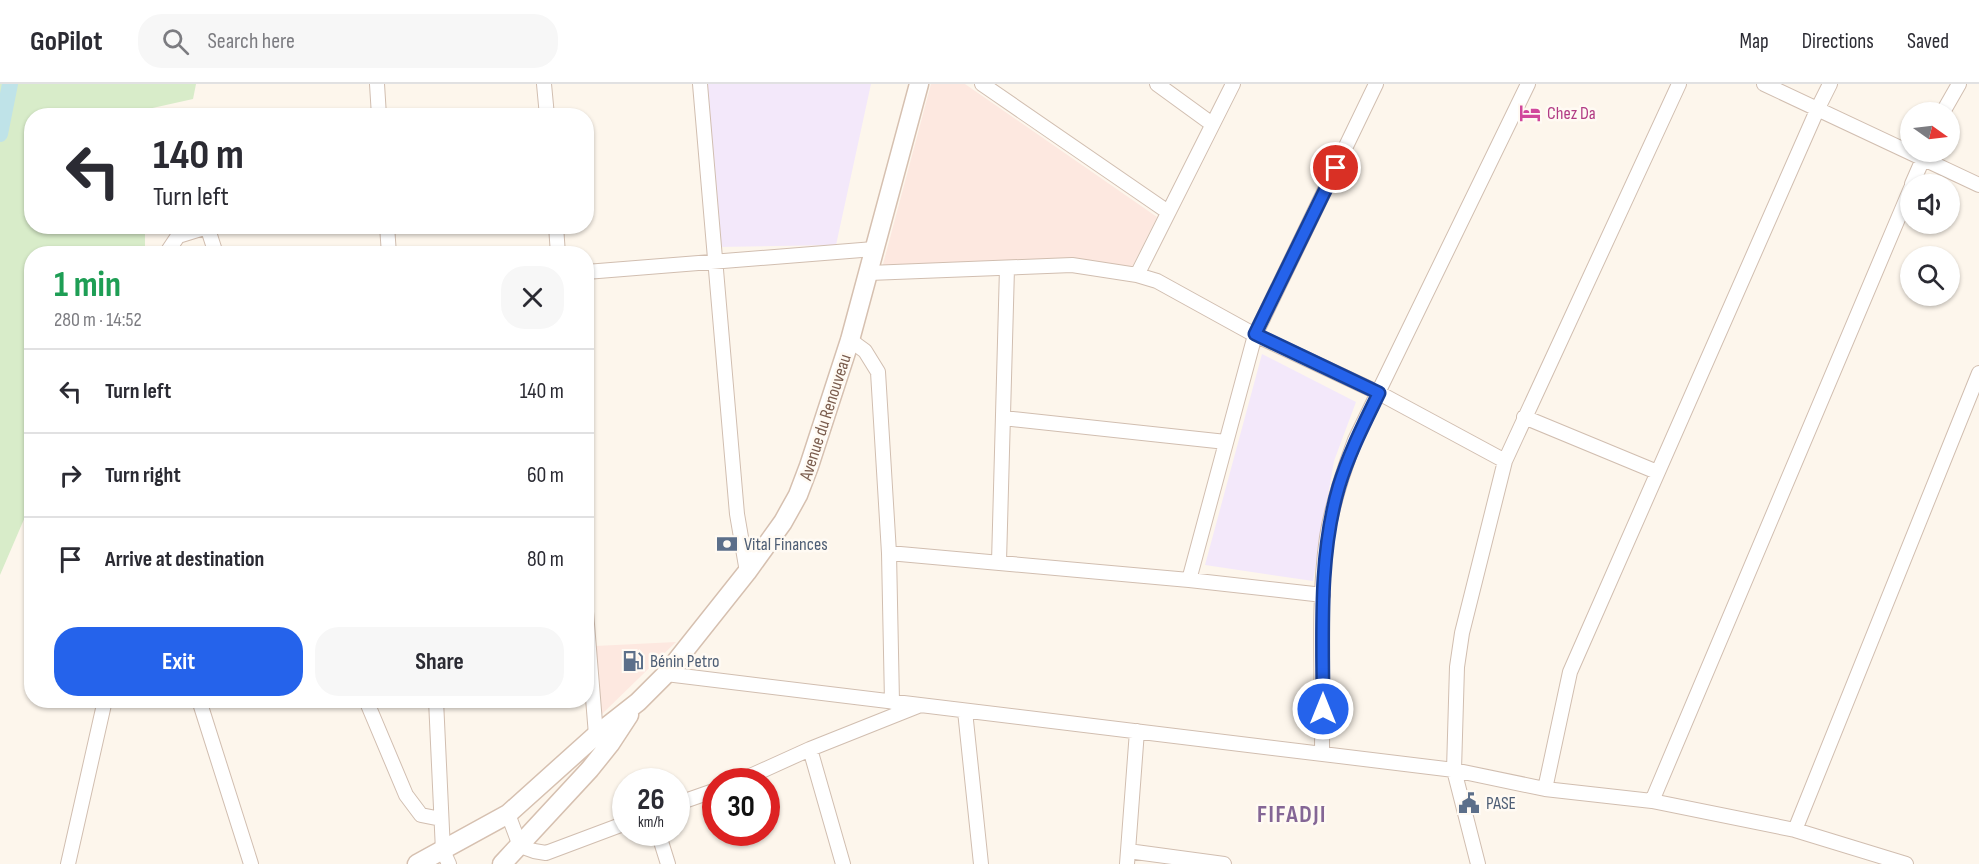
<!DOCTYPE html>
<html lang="en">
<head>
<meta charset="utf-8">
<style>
	body { margin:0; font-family:"Sofia Sans Condensed",sans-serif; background:#f7f7f7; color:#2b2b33; height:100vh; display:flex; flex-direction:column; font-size:22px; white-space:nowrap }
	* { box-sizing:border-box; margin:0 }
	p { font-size:20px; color:#7c7c81 }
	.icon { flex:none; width:33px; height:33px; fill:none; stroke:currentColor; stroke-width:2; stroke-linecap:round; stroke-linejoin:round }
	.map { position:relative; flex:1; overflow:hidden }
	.details { position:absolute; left:24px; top:162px; width:570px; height:462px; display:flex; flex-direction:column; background:#fff; border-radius:24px; box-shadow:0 2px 4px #0004 }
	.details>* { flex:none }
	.guide { position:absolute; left:24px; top:24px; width:570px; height:126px; border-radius:24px; box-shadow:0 2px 4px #0004; background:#fff; color:#2b2b33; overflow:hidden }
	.needle { width:39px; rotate:104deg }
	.controls { position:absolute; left:1900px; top:18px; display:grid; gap:12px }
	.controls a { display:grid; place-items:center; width:60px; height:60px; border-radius:50%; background:#fff; box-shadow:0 2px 4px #0004; font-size:30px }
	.speed { position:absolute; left:612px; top:684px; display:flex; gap:12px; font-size:30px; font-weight:700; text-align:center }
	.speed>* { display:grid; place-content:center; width:78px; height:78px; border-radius:50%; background:#fff; box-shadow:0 2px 4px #0004; line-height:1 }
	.speed small { font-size:15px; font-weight:400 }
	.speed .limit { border:9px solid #d22; background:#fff; color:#111 }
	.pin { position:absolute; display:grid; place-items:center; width:51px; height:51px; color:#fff; margin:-26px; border:3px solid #fff; border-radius:50%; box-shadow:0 2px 6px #0007 }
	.me { position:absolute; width:66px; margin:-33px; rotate:0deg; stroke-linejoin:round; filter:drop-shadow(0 0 4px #0008) }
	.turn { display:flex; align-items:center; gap:21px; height:126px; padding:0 30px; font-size:27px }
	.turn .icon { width:78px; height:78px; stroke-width:2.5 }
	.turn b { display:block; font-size:42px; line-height:51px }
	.round { display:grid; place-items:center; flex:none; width:63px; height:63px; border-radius:24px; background:#f7f7f7 }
	.head { display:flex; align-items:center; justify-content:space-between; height:102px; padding:0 30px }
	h1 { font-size:36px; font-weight:700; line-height:45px; color:#1e9e55 }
	.button { display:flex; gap:12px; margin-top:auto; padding:12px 30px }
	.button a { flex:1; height:69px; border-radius:24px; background:#2563eb; color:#fff; font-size:24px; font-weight:700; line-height:69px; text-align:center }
	.button a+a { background:#f7f7f7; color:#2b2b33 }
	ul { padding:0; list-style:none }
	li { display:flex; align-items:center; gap:18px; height:84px; padding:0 30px; border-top:2px solid #e1e1e2 }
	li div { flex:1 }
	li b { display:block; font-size:22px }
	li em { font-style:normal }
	header { display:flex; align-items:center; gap:36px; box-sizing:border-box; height:84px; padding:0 30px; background:#fff; border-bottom:2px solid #e1e1e2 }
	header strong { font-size:28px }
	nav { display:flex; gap:33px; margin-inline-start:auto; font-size:21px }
	.search { width:420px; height:54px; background:#f7f7f7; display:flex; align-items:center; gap:15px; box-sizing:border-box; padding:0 21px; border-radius:24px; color:#7c7c81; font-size:22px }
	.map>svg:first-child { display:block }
	.commercial { fill:#fde8e0 }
	.education { fill:#f3e8fa }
	.green { fill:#d8ecc9 }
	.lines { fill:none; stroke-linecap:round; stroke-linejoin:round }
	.canal { stroke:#bfe3e8; stroke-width:16 }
	.minor-casing { stroke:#d1beb0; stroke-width:16 }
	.secondary-casing { stroke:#d6c0b0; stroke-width:21 }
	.minor { stroke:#fff; stroke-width:14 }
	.secondary { stroke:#fff; stroke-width:18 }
	.route-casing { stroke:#184099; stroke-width:15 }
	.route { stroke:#2563eb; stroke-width:10 }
	.labels { text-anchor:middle; stroke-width:5; stroke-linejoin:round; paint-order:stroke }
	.hotel-label { font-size:18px; fill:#b23c85; stroke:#fffaf3; text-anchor:start }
	.street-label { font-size:18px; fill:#7a5c4d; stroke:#fffaf3 }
	.service-label { font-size:18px; fill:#4e5e75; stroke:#fffaf3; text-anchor:start }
	.district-label { font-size:24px; font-weight:bold; letter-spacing:1.5px; fill:#846695; stroke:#fffaf3 }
</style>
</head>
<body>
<header>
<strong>GoPilot</strong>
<div class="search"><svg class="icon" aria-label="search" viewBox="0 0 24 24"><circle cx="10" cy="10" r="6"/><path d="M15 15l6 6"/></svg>Search here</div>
<nav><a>Map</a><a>Directions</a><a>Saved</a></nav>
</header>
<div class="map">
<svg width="1979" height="780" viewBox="0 0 1979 780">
	<rect width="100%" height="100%" fill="#fdf6ec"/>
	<path class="commercial" d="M931 0H965L1157 133 1130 187 882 184Z
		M676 558 601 631 595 562Z"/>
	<path class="education" d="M706 0H871L836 161 717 163Z
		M1262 270 1356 318 1334 377 1313 497 1205 481Z"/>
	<path class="green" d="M0 0H196L193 15 148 25V31L32 32V142L145 143V164L142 169 32 170 31 419 0 491Z"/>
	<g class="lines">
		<path class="canal" d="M0 50 10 0"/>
		<defs>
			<path id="minor" d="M377 0 379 32
				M544 0 547 32
				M700 0 737 430 747 488
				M982 0 1168 128
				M1157 0 1212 40
				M1764 0 1979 101
				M1943 28 1959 0
				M1912 100 1926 68
				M207 142 216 170
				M387 142 389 170
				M556 142 558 170
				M166 170 178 152 207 143
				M586 188 874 165
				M869 189 1072 181 1137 191 1157 197 1255 251 1379 309 1505 377
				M1137 191 1233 0
				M850 256 865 267 878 288 889 469 892 618
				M1524 333 1657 388
				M1003 334 1226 358
				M889 469 1189 496 1323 511
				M999 478 1007 184
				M1189 496 1255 251 1376 0
				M586 528 596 651
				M666 590 1454 686 1545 705 1652 717 1795 746 1906 780
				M199 616 251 780
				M366 616 406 711 421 731 441 735
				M436 616 443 767 449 780
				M965 627 981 780
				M810 665 843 780
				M1322 670C1323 600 1317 523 1327 453 1332 420 1343 388 1355 356L1528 0
				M737 698 810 665 918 622
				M1545 705 1570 588 1818 24 1830 0
				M1652 717 1911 104
				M676 720 716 706
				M508 730 520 762 534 767 546 769 626 739
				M1795 746 1979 289
				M658 748 668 780
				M1128 767 1224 780
				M68 780 105 616
				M1127 780 1137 647
				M1478 780 1454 686 1457 583 1462 549 1505 377 1679 0"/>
			<path id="secondary" d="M417 780 508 730 596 651 638 618 666 590 747 488 783 438 798 411 809 382 850 256 919 0
				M502 780 590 685 610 660 629 631"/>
		</defs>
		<use href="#minor" class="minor-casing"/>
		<use href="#secondary" class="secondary-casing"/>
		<use href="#minor" class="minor"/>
		<use href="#secondary" class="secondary"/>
	</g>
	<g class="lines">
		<defs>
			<path id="route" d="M1323 625C1323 551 1318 473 1339 402 1349 369 1364 340 1379 309L1255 250 1336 84"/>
		</defs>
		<use href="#route" class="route-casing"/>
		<use href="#route" class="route"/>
	</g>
	<defs>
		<symbol id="hotel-bare" viewBox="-9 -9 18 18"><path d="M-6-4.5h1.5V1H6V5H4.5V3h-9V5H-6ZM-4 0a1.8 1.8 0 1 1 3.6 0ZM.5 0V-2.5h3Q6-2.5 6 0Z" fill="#d1479c" stroke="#fffaf3" stroke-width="2.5" paint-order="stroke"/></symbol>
		<symbol id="bank-bare" viewBox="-9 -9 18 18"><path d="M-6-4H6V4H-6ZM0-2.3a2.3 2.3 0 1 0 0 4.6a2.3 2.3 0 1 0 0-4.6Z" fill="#5c6f8a" stroke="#fffaf3" stroke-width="2.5" paint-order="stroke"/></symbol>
		<symbol id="fuel-bare" viewBox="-9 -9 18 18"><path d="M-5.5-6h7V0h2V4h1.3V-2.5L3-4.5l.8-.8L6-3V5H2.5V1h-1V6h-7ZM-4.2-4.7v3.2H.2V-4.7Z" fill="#5c6f8a" stroke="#fffaf3" stroke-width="2.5" paint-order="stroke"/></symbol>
		<symbol id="civic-bare" viewBox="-9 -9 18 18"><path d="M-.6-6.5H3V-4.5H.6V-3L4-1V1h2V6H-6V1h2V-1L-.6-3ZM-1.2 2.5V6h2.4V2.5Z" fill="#5c6f8a" stroke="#fffaf3" stroke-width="2.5" paint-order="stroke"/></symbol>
	</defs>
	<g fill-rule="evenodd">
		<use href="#hotel-bare" x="1515" y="14" width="30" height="30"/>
		<use href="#bank-bare" x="712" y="445" width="30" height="30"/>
		<use href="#fuel-bare" x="618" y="562" width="30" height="30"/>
		<use href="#civic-bare" x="1454" y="704" width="30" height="30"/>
	</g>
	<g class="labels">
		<g class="hotel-label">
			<text x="1547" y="35">Chez Da</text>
		</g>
		<g class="street-label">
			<text transform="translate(825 333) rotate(-72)" y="6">Avenue du Renouveau</text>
		</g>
		<g class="service-label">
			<text x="744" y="466">Vital Finances</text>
			<text x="650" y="583">Bénin Petro</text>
			<text x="1486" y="725">PASE</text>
		</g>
		<g class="district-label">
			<text x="1292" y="738">FIFADJI</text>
		</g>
	</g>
</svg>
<div class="controls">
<a><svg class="needle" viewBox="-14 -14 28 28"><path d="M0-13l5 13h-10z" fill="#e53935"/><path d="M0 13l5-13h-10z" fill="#7c7c81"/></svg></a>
<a><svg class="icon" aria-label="sound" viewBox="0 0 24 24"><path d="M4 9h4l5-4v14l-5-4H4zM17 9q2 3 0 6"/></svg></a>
<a><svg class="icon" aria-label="search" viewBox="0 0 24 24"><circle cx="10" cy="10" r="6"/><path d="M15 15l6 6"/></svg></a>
</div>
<div class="speed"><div>26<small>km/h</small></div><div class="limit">30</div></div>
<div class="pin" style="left:1336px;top:84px;background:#d93025"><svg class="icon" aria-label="arrive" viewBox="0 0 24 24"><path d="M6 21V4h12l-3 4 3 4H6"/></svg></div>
<svg class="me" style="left:1323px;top:625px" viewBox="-20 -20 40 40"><circle r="17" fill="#2563eb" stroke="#fff" stroke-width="3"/><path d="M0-11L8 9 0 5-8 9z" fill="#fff"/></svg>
<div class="guide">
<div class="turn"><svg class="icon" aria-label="left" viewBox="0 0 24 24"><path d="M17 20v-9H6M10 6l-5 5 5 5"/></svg><div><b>140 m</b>Turn left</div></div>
</div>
<section class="details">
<div class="head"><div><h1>1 min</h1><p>280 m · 14:52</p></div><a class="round"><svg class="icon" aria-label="close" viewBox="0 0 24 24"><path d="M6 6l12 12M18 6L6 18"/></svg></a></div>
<ul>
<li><svg class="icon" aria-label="left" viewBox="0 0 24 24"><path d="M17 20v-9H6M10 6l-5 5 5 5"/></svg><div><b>Turn left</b></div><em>140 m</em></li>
<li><svg class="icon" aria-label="right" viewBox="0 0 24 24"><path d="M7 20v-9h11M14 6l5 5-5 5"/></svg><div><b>Turn right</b></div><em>60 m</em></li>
<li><svg class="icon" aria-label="arrive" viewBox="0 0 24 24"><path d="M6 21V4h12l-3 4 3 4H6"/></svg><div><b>Arrive at destination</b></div><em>80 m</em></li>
</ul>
<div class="button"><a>Exit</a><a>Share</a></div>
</section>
</div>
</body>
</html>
